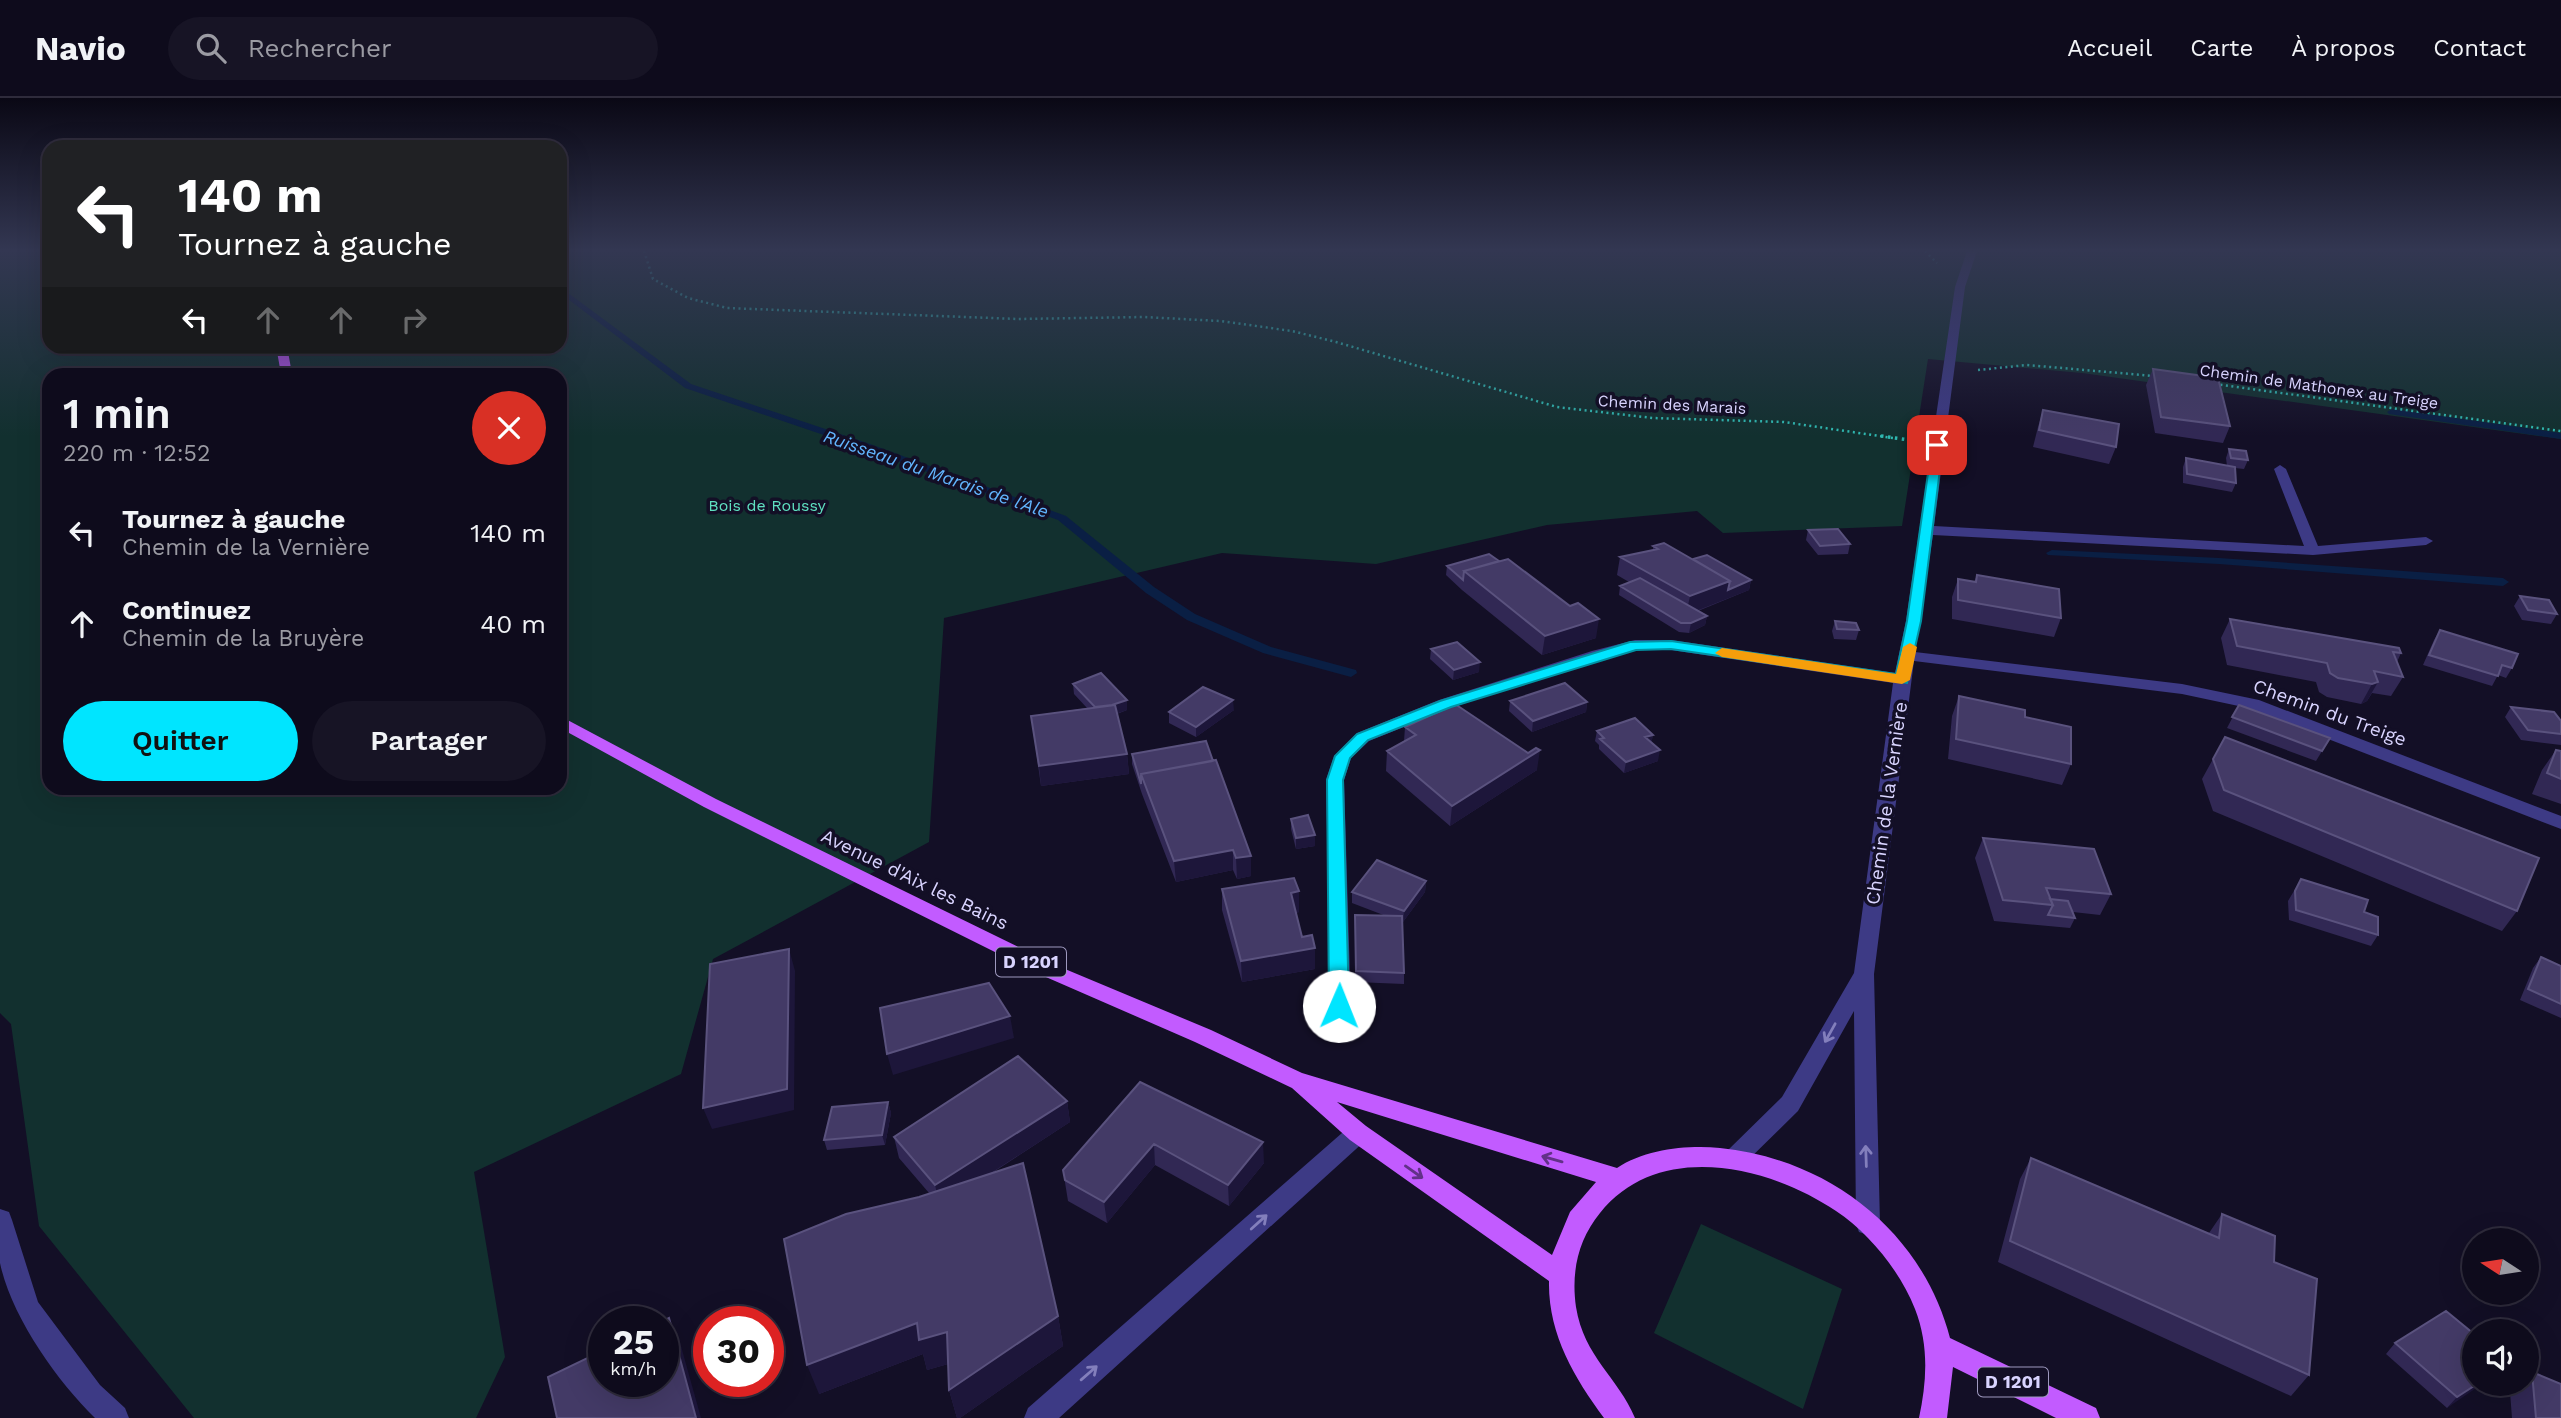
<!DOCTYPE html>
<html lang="fr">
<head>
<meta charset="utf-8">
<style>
	body { margin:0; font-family:"Work Sans",sans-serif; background:#171425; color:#f1f3f6; height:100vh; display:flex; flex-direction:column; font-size:26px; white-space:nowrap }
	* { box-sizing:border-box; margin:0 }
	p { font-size:23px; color:#9b9ba3 }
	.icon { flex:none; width:38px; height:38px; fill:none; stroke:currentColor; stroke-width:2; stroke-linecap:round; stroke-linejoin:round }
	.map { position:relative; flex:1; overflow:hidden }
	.panel { position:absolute; left:42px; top:270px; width:525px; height:427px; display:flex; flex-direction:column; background:#0e0b1c; border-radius:21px; box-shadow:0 7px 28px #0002,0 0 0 2px #2e2b3b }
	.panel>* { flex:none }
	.banner { position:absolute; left:42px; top:42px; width:525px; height:214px; border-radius:21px; box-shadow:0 7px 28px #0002,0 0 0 2px #2e2b3b; background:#202124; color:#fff; overflow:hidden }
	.needle { width:46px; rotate:282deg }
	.controls { position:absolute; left:2462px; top:1130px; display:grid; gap:14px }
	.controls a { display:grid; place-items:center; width:77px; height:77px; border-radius:50%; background:#0e0b1c; box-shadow:0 7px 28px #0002,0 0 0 2px #2e2b3b; font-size:35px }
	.speed { position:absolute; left:588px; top:1208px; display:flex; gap:14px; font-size:35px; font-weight:700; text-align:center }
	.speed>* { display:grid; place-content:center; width:91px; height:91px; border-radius:50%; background:#0e0b1c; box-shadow:0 7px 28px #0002,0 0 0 2px #2e2b3b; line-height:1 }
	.speed small { font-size:18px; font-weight:400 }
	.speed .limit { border:10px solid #d22; background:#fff; color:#111 }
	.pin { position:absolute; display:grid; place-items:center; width:60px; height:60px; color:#fff; margin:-30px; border-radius:14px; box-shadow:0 4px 10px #0006 }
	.me { position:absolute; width:77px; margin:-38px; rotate:1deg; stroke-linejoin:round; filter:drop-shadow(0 0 5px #0008) }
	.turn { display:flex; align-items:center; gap:24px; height:147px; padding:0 21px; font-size:32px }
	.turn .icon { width:91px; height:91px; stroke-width:2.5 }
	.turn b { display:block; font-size:49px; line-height:60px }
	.lanes { display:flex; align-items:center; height:66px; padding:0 21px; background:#0003; justify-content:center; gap:35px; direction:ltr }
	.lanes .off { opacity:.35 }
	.round { display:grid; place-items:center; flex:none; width:74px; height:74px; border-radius:37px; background:#171425 }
	.summary { display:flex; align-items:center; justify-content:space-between; height:119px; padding:0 21px }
	h1 { font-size:42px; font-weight:600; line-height:52px }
	.button { display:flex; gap:14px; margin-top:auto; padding:14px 21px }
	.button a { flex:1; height:80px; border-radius:42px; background:#00e5ff; color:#111; font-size:28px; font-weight:600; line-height:80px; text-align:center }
	.button a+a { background:#171425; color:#f1f3f6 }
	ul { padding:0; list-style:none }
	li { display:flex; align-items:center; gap:21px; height:91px; padding:0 21px }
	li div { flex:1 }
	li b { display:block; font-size:26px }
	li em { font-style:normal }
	header { display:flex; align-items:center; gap:42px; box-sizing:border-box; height:98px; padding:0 35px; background:#0e0b1c; border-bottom:2px solid #2e2b3b }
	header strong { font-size:33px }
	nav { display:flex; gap:38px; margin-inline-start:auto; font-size:24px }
	.search { width:490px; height:63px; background:#171425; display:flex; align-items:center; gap:18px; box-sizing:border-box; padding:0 24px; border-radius:38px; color:#9b9ba3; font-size:26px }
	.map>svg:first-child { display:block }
	.green { fill:#12302f; fill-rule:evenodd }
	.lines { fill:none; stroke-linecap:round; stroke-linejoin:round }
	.stream { fill:#0a1f44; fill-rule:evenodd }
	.path-far1 { stroke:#2fb8b0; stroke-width:2.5; stroke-dasharray:2 3.5; stroke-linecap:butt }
	.path { stroke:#2fb8b0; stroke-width:3.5; stroke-dasharray:2.5 4.5; stroke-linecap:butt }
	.minor { fill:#3d3a85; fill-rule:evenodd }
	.major { fill:#c25bff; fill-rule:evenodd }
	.wall { fill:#312854 }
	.shaded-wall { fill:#1d163a }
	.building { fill:#433a66; stroke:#5a527e; stroke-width:2 }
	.oneway { stroke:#837fbc }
	.oneway2 { stroke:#623188 }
	.route { fill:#00e5ff; stroke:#0095a6; stroke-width:2 }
	.slow { fill:#f59e0b }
	.labels { text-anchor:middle; stroke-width:7; stroke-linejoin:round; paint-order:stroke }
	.far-street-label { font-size:16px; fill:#d9d4ff; stroke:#130f26 }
	.far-park-label { font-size:16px; fill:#5fe0c0; stroke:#130f26 }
	.far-water-label { font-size:18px; font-style:italic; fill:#62b6ff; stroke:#130f26 }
	.shield { fill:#130f26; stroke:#9e99be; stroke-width:2 }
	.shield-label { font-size:18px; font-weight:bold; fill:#d9d4ff }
	.street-label { font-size:19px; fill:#d9d4ff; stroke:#130f26 }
</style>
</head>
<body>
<header>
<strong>Navio</strong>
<div class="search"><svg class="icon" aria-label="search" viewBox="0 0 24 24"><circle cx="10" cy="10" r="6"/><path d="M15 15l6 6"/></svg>Rechercher</div>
<nav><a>Accueil</a><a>Carte</a><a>À propos</a><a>Contact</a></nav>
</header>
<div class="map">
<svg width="2561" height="1320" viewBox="0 0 2561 1320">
	<rect width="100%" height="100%" fill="#130f26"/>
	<path class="green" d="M0 153H49V248H560V153H2561V341L2082 275 1928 261 1902 428 1723 435 1697 413 1547 427 1376 466 1222 455 944 520 929 744 713 861 681 976 474 1074 505 1259 476 1320H194L39 1128 11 926 0 915ZM49 276H560V690H49Z
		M1701 1126 1842 1191 1803 1311 1654 1235Z"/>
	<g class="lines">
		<path class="stream" d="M560 189 691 286 870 346 1066 418 1154 489 1195 516 1271 549 1356 572 1357 575 1351 579 1263 555 1187 522 1146 495 1058 422 862 350 685 290 560 195Z
			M2392 311 2561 335V341L2389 316 2387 314Z
			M2052 452 2219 460 2503 480 2509 484 2503 488 2219 466 2048 457 2046 455Z"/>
		<path class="path-far1" d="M644 153 653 181 688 200 727 210 1018 221 1144 219 1220 223 1292 233 1336 244 1557 309 1653 320 1784 324 1893 340
			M1925 153 1937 165
			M1978 272 2027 267 2154 278
			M2215 286 2561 333"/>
		<path class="path" d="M1881 338 1909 342"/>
		<path class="minor" d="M1967 153H1977L1965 189 1934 428 2304 448 2274 371 2280 367 2286 371 2318 448 2426 439 2433 443 2426 447 2313 457 1933 437 1915 554 2182 586 2259 602 2561 718V731L2248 610 2182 596 1914 563 1874 876 1880 1126 1877 1134 1868 1137 1859 1134 1856 1126 1854 913 1798 1013 1742 1068 1734 1071 1726 1068 1722 1061 1726 1054 1782 999 1854 875 1893 585 1671 552H1635L1603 559 1451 610 1369 643 1351 660 1344 682 1350 880 1349 936 1346 942 1338 944 1330 942 1327 936 1330 880 1326 682 1334 658 1357 635 1439 602 1592 553 1635 542H1671L1895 575 1906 523 1955 189Z
			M1358 1025 1366 1028 1370 1035 1366 1042 1059 1320H1024L1028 1310 1350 1028Z
			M0 1111 9 1114 12 1122 38 1204 100 1287 125 1310 129 1320H95C57 1283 11 1218 0 1165 0 1148 0 1128 0 1111Z"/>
		<path class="major" d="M276 248H287L292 276H281Z
			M560 618 716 701 1053 866 1211 932 1302 975 1617 1070C1646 1051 1687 1047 1720 1050 1829 1061 1922 1133 1950 1240L2096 1310 2100 1320H2056L1953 1269 1947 1320H1919C1927 1283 1929 1247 1915 1211 1900 1173 1869 1135 1836 1113 1768 1067 1658 1042 1600 1115 1578 1142 1571 1174 1576 1209 1584 1259 1618 1279 1635 1320H1604C1574 1279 1548 1236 1549 1183L1350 1042 1292 990 1195 944 1039 876 704 709 560 630ZM1337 1004 1596 1084 1570 1114 1552 1157 1366 1028Z"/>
	</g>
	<path class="wall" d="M2153 271 2230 328 2223 345 2155 335 2146 287Z
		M2043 312 2116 349 2109 366 2033 349 2038 329Z
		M2229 351 2248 362 2244 371 2235 370 2236 385 2232 394 2183 385V369L2186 360 2227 368 2226 360Z
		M1808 432 1850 446 1848 456 1818 457 1806 442Z
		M1653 448 1751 482 1749 492 1698 513 1707 518 1705 527 1689 535 1679 534 1619 497 1620 488 1629 484 1617 477 1620 459 1653 452Z
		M1489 456 1596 540 1542 557 1462 492 1446 477 1447 468Z
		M1977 477 2061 520 2054 539 1952 521V499L1958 481 1974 484Z
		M2520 498 2557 516 2551 526 2522 522 2514 508Z
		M2230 521 2401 555 2397 564 2403 579 2391 598 2372 595 2367 603 2361 606 2327 599 2319 594 2316 584 2227 567 2221 540Z
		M1835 523 1859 532 1856 542 1834 541 1832 533Z
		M2440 532 2512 570 2506 580 2498 577 2492 588 2423 567 2434 542Z
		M1431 551 1479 574 1453 582 1430 561Z
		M1073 586 1127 602V612L1117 616 1127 656 1129 676 1041 688 1031 618 1087 610 1074 596Z
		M1959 598 2025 619 2071 666 2062 687 1948 661 1952 618Z
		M1510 603 1587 604 1586 614 1532 634 1509 613Z
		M2239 607 2330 640 2316 663 2227 630Z
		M2511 609 2561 623V647L2521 642 2505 619Z
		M1234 612 1196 639 1169 625V614Z
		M1405 629 1537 672 1450 728 1386 673 1387 653 1404 643Z
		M1597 633 1653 637 1651 645 1658 663 1624 675 1599 651V647L1595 643Z
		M2556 652 2561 653V706L2532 696 2542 672Z
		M1132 656 1251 758V778L1237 781 1233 772 1176 784 1142 696 1132 666Z
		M2213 661 2517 813 2502 833 2213 713 2202 681Z
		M1291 721 1315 748 1296 751 1291 731Z
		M1983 740 2111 796 2100 817 2073 814 2075 820 2070 830 1994 823 1975 760Z
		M2301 781 2364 814 2378 837 2371 848 2289 822 2288 803Z
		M1426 783 1425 794 1403 824H1402L1404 875V886L1355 884V817L1386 818 1352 805V794Z
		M1222 791 1299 793V814L1296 815 1302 839 1315 871 1242 884 1222 812Z
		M2541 859 2561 868V920L2520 902 2533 870Z
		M1140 984 1264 1065 1229 1108 1155 1067 1107 1125 1068 1103 1063 1072Z
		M1067 1003 1070 1024 992 1075 1058 1218 1063 1248 960 1320H957L949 1292 948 1266 927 1272 923 1256 819 1296 929 1095 899 1060 894 1039Z
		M888 1004 891 1015 885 1047 827 1052 824 1042Z
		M2031 1060 2209 1135 2222 1116 2274 1164 2309 1277 2291 1298 1998 1164 2020 1081Z
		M2395 1245 2474 1286 2447 1310 2386 1256Z
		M2532 1274 2561 1320H2512L2510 1294 2518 1286H2527V1278Z"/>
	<path class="shaded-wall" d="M1751 482 1749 492 1686 517 1690 498 1730 483Z
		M1707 518 1705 527 1689 535 1691 525Z
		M1599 521 1596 540 1542 557 1545 538Z
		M1480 564 1479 574 1453 582 1454 572Z
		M2378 584 2367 603 2361 606 2372 586Z
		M1127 602V612L1098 622 1097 612Z
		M1233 602 1234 612 1196 639V629Z
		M1587 604 1586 614 1532 634 1533 623Z
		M1653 637 1651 647 1645 639Z
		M1540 652 1537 672 1450 728 1452 708Z
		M1660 652 1658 663 1624 675 1626 664Z
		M1127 656 1129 676 1041 688 1039 668Z
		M1315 737V748L1296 751V740Z
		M1233 752V772L1176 784 1174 763Z
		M1251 758V778L1237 781 1236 760Z
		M1426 783 1425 794 1403 824 1404 813Z
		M1299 793V814L1291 816V795Z
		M1315 850V871L1242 884 1241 863Z
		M789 851 795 873 794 1012 712 1031 703 1010Z
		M1010 918 1014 940 893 977 887 956Z
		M1067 1003 1070 1024 940 1108 935 1087Z
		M888 1004 891 1015 885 1047 882 1037Z
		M1263 1044 1264 1065 1229 1108 1228 1087Z
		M1154 1046 1155 1067 1107 1125 1104 1104Z
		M1058 1218 1063 1248 960 1320H957L949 1292Z
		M669 1220 679 1241 701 1320H696Z
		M917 1225 947 1234 955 1264 927 1272 923 1256 819 1296 807 1267Z
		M2477 1286H2482L2447 1310 2457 1299Z"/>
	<path class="building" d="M2153 271 2218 280 2230 328 2161 319Z
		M2043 312 2119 326 2116 349 2039 332Z
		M2229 351 2246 353 2248 362 2231 360Z
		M2186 360 2235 369 2236 385 2187 376Z
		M1838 431 1850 446 1820 448 1808 432Z
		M1664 445 1730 483 1690 498 1620 459 1658 451 1653 448Z
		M1489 456 1499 463 1464 473 1463 482 1447 468Z
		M1707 457 1751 482 1728 492 1730 483 1693 461Z
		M1508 461 1570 508 1578 505 1599 521 1545 538 1464 473Z
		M1977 477 2059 491 2061 520 1958 502V481L1976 484Z
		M1640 480 1707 518 1691 525H1681L1620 488Z
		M2520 498 2549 502 2557 516 2528 512Z
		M2230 521 2399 550 2401 555 2393 554 2403 579 2374 573 2378 584 2372 586 2338 580 2330 575 2327 565 2237 548Z
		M1835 523 1856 525 1859 532 1837 531Z
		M2440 532 2518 556 2512 570 2502 567 2498 578 2429 557Z
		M1457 544 1480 564 1454 572 1431 551Z
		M1101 575 1127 602 1112 607 1095 609 1073 586Z
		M1565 585 1587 604 1533 623 1510 603Z
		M1203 589 1233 602 1196 629 1169 614Z
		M1959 598 2025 612V619L2071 629V666L1956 641Z
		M1455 606 1528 655 1536 650 1540 652 1452 708 1387 653 1416 637 1405 629Z
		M1115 607 1127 656 1039 668 1031 618Z
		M2239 607 2330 640 2322 653 2232 619Z
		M2511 609 2554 614 2561 623V636L2528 632Z
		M1635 620 1653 637 1645 639 1660 652 1626 664 1600 641 1604 640 1597 633Z
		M2225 639 2539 760 2517 813 2224 692 2213 661Z
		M1206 643 1213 663 1141 676V686L1132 656Z
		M2556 652 2561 653V681L2547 675Z
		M1216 662 1251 758 1236 760 1233 752 1174 763 1141 676Z
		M1308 717 1315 737 1296 740 1291 721Z
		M1983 740 2094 751 2111 796 2046 790 2053 807 2003 802Z
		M1377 762 1426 783 1404 813 1352 794Z
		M1294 780 1299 793 1291 795 1302 839 1312 837 1315 850 1241 863 1222 791Z
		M2301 781 2368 802 2364 814 2378 819V837L2296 812 2295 793Z
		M2050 801 2068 803 2075 820 2048 817 2053 807Z
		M1355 817 1402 818 1404 875 1356 873Z
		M789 851 787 991 703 1010 710 866Z
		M2541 859 2561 868V906L2528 891Z
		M989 885 1010 918 887 956 880 910Z
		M1018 958 1067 1003 935 1087 894 1039Z
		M1140 984 1263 1044 1228 1087 1154 1046 1104 1104 1065 1082 1063 1072Z
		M888 1004 882 1037 824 1042 832 1009Z
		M2031 1060 2219 1140 2222 1116 2275 1138 2274 1164 2317 1181 2309 1277 2010 1143Z
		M1023 1065 1058 1218 949 1292 947 1234 919 1242 917 1225 807 1267 784 1141 846 1116 919 1099Z
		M2446 1213 2474 1236V1286H2477L2457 1299 2395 1245Z
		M669 1220 696 1320H557L548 1279 604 1252V1283H663V1223Z
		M2532 1274 2561 1286V1320H2536Z"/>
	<defs><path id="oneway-shaft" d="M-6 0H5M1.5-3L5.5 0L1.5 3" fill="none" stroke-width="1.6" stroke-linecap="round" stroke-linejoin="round" transform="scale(1.75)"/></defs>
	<g class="oneway">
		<use href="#oneway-shaft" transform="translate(1830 935) rotate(119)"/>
		<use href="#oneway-shaft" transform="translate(1866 1058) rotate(-92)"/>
		<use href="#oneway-shaft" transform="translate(1259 1124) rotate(-42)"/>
		<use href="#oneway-shaft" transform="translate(1089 1275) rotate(-41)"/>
	</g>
	<g class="oneway2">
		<use href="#oneway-shaft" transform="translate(1552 1061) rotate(-164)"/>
		<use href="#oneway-shaft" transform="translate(1414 1074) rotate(35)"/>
	</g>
	<linearGradient id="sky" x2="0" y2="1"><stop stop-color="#0a0815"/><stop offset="0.45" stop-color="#333752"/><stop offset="1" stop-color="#333752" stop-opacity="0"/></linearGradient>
	<rect width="2561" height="338" fill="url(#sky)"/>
	<path class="route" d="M1937 343 1943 347 1921 523 1907 585 1671 551 1636 552 1451 609 1368 642 1350 660 1343 682 1349 908 1339 915 1332 913 1329 908 1327 682 1335 658 1357 636 1440 603 1630 544 1671 543 1896 576 1907 523 1932 347Z"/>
	<path class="slow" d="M1910 545 1917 549 1910 582 1902 586 1722 559 1715 555 1722 550 1896 576 1903 549Z"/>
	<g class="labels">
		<g class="far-street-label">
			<text transform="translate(2319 288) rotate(8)" y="6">Chemin de Mathonex au Treige</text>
			<text transform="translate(1672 306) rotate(3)" y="6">Chemin des Marais</text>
		</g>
		<g class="far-park-label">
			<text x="767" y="413">Bois de Roussy</text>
		</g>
		<g class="far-water-label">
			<text transform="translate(936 376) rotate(19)" y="6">Ruisseau du Marais de l'Ale</text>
		</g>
		<g class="shield">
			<rect x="996" y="849.5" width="70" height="29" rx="5"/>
			<rect x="1978" y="1269.5" width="70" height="29" rx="5"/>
		</g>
		<g class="shield-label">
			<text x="1031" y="870">D 1201</text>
			<text x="2013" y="1290">D 1201</text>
		</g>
		<g class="street-label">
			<text transform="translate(2330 614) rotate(20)" y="7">Chemin du Treige</text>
			<text transform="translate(1886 705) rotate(-82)" y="7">Chemin de la Vernière</text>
			<text transform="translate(915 781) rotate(26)" y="7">Avenue d'Aix les Bains</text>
		</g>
	</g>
</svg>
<div class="controls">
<a><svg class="needle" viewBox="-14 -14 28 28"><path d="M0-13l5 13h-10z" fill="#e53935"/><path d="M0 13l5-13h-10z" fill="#9b9ba3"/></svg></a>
<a><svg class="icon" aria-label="sound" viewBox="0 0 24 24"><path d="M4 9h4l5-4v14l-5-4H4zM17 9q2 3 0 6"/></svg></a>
</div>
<div class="speed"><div>25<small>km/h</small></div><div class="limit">30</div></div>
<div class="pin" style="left:1937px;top:347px;background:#d93025"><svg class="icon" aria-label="arrive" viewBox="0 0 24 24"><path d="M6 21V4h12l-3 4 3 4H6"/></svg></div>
<svg class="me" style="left:1339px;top:908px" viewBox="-20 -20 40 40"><circle r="19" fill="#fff"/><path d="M0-13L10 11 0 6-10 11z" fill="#00e5ff"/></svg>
<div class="banner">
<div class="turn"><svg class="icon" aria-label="left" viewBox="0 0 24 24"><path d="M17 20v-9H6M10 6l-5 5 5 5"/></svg><div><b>140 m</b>Tournez à gauche</div></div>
<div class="lanes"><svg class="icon" aria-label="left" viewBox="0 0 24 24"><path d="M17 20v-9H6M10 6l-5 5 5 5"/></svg><svg class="icon off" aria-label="ahead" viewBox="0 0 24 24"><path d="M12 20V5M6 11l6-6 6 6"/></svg><svg class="icon off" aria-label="ahead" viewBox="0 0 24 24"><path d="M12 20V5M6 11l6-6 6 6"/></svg><svg class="icon off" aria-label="right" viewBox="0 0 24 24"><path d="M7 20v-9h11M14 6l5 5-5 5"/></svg></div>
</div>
<section class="panel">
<div class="summary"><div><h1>1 min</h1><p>220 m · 12:52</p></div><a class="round" style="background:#d93025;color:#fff"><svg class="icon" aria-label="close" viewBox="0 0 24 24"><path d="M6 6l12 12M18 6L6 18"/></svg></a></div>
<ul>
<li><svg class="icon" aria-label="left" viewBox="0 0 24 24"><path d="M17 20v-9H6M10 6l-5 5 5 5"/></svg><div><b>Tournez à gauche</b><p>Chemin de la Vernière</p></div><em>140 m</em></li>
<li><svg class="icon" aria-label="ahead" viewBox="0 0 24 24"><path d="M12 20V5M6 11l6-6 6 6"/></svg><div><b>Continuez</b><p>Chemin de la Bruyère</p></div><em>40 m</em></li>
</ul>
<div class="button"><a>Quitter</a><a>Partager</a></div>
</section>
</div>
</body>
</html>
